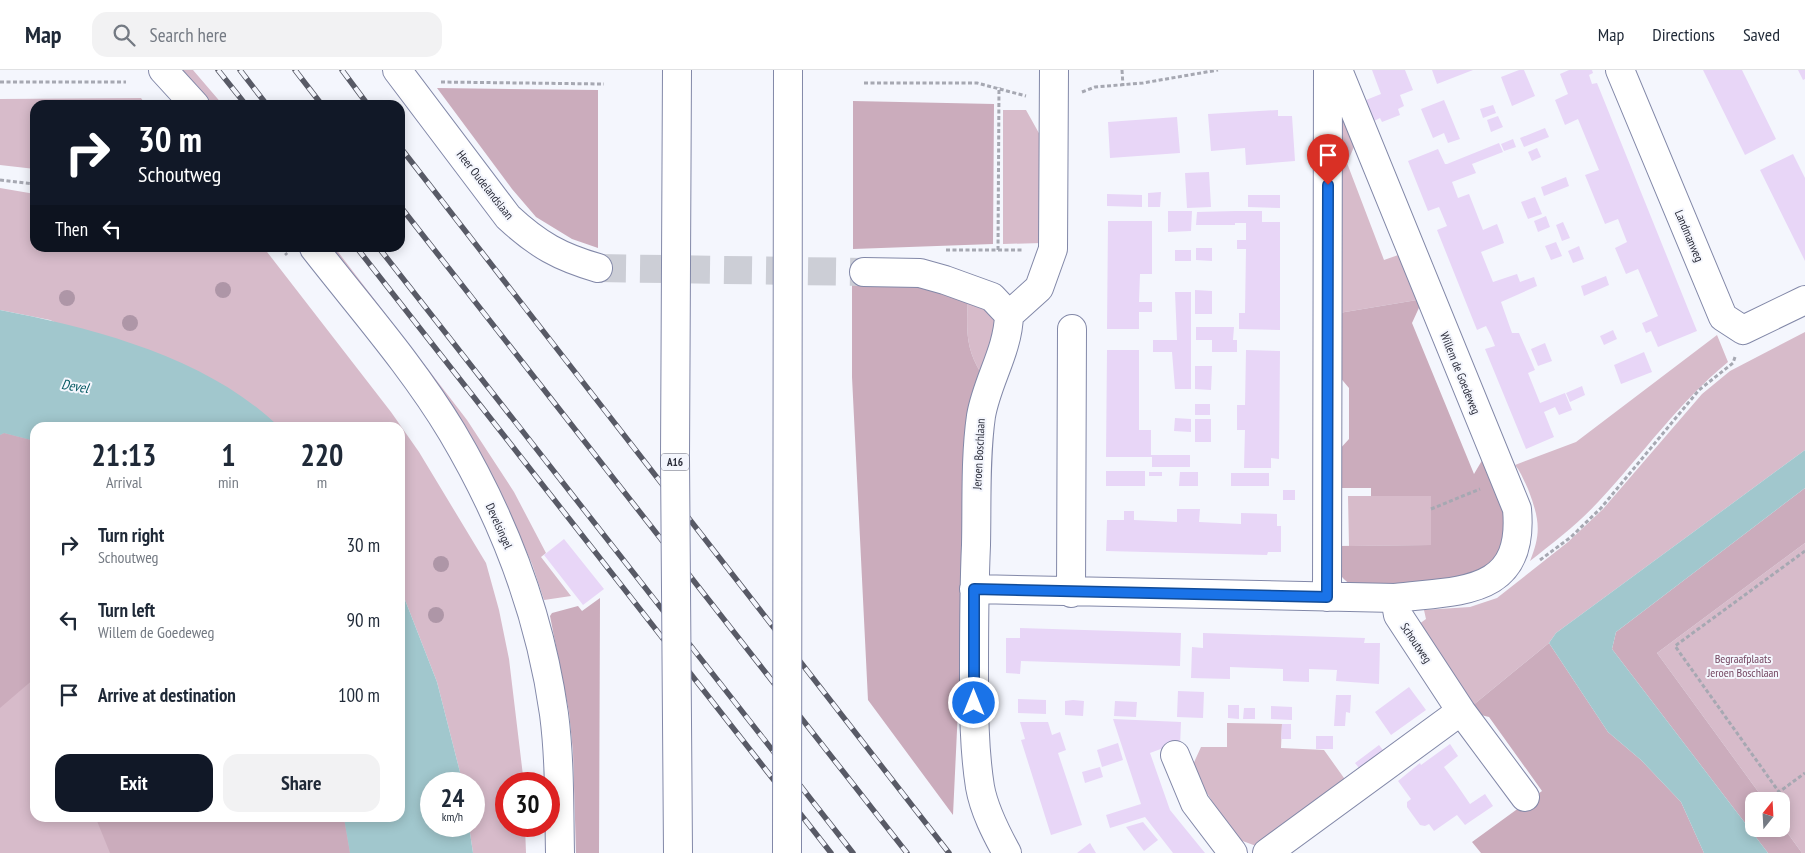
<!DOCTYPE html>
<html lang="en">
<head>
<meta charset="utf-8">
<style>
	body { margin:0; font-family:"PT Sans Narrow",sans-serif; background:#f2f2f3; color:#1f2937; height:100vh; display:flex; flex-direction:column; font-size:19px; white-space:nowrap }
	* { box-sizing:border-box; margin:0 }
	p { font-size:16px; color:#747a83 }
	.icon { flex:none; width:28px; height:28px; fill:none; stroke:currentColor; stroke-width:2; stroke-linecap:round; stroke-linejoin:round }
	.map { position:relative; flex:1; overflow:hidden }
	.side { position:absolute; left:30px; top:352px; width:375px; height:400px; display:flex; flex-direction:column; background:#fff; border-radius:15px; box-shadow:0 2px 12px #0003 }
	.side>* { flex:none }
	.guide { position:absolute; left:30px; top:30px; width:375px; height:152px; border-radius:15px; box-shadow:0 2px 12px #0003; background:#111827; color:#fff; overflow:hidden }
	.needle { width:32px; rotate:18deg }
	.fabs { position:absolute; left:1745px; top:722px; display:grid; gap:10px }
	.fabs a { display:grid; place-items:center; width:45px; height:45px; border-radius:10px; background:#fff; box-shadow:0 2px 12px #0003; font-size:25px }
	.speed { position:absolute; left:420px; top:702px; display:flex; gap:10px; font-size:25px; font-weight:700; text-align:center }
	.speed>* { display:grid; place-content:center; width:65px; height:65px; border-radius:50%; background:#fff; box-shadow:0 2px 12px #0003; line-height:1 }
	.speed small { font-size:12px; font-weight:400 }
	.speed .limit { border:8px solid #d22; background:#fff; color:#111 }
	.pin { position:absolute; display:grid; place-items:center; width:42px; height:42px; color:#fff; margin:-51px -21px; border-radius:50% 50% 50% 0; rotate:-45deg; box-shadow:0 0 5px #0007 }
	.pin .icon { rotate:45deg }
	.me { position:absolute; width:55px; margin:-28px; rotate:0deg; stroke-linejoin:round; filter:drop-shadow(0 0 4px #0008) }
	.turn { display:flex; align-items:center; gap:18px; height:105px; padding:0 25px; font-size:22px }
	.turn .icon { width:65px; height:65px; stroke-width:2.5 }
	.turn b { display:block; font-size:35px; line-height:42px }
	.then { display:flex; align-items:center; height:48px; padding:0 25px; background:#0003; gap:10px; font-size:19px }
	.eta { display:flex; justify-content:space-evenly; align-items:center; height:85px; text-align:center }
	.eta b { font-size:30px; font-weight:800; line-height:35px }
	.cta { display:flex; gap:10px; margin-top:auto; padding:10px 25px }
	.cta a { flex:1; height:58px; border-radius:15px; background:#111827; color:#fff; font-size:20px; font-weight:800; line-height:58px; text-align:center }
	.cta a+a { background:#f2f2f3; color:#1f2937 }
	ul { padding:0; list-style:none }
	li { display:flex; align-items:center; gap:15px; height:75px; padding:0 25px }
	li div { flex:1 }
	li b { display:block; font-size:19px }
	li em { font-style:normal }
	header { display:flex; align-items:center; gap:30px; box-sizing:border-box; height:70px; padding:0 25px; background:#fff; border-bottom:1px solid #e0e1e3 }
	header strong { font-size:24px }
	nav { display:flex; gap:28px; margin-inline-start:auto; font-size:18px }
	.search { width:350px; height:45px; background:#f2f2f3; display:flex; align-items:center; gap:12px; box-sizing:border-box; padding:0 18px; border-radius:15px; color:#747a83; font-size:19px }
	.map>svg:first-child { display:block }
	.green { fill:#d7bbca }
	.forest { fill:#cbacbc }
	.water { fill:#a1c7cd }
	.building { fill:#e8d6f7 }
	.lines { fill:none; stroke-linecap:round; stroke-linejoin:round }
	.minor-tunnel { stroke:#ccced6; stroke-width:28; stroke-dasharray:28 14; stroke-linecap:butt }
	.minor-casing { stroke:#8288a8; stroke-width:30 }
	.path { stroke:#a6a8b2; stroke-width:3; stroke-dasharray:4 2.5; stroke-linecap:butt }
	.minor { stroke:#fff; stroke-width:28 }
	.rail-casing { stroke:#585a66; stroke-width:5.5 }
	.rail { stroke:#f4f6fd; stroke-width:4; stroke-dasharray:11; stroke-linecap:butt }
	.highway-bridge-casing { stroke:#8288a8; stroke-width:30; stroke-linecap:butt }
	.highway-bridge { stroke:#fff; stroke-width:28 }
	.tree { fill:#ae96a7 }
	.route-casing { stroke:#114b97; stroke-width:12 }
	.route { stroke:#1a73e8; stroke-width:9 }
	.labels { text-anchor:middle; stroke-width:4; stroke-linejoin:round; paint-order:stroke }
	.shield { fill:#f4f6fd; stroke:#676974; stroke-width:1 }
	.shield-label { font-size:11px; font-weight:bold; fill:#2a2c39 }
	.street-label { font-size:12px; fill:#2a2c39; stroke:#f4f6fd }
	.park-label { font-size:12px; fill:#744761; stroke:#f4f6fd }
	.water-label { font-size:14px; font-style:italic; fill:#085b64; stroke:#f4f6fd }
</style>
</head>
<body>
<header>
<strong>Map</strong>
<div class="search"><svg class="icon" aria-label="search" viewBox="0 0 24 24"><circle cx="10" cy="10" r="6"/><path d="M15 15l6 6"/></svg>Search here</div>
<nav><a>Map</a><a>Directions</a><a>Saved</a></nav>
</header>
<div class="map">
<svg width="1805" height="783" viewBox="0 0 1805 783">
	<rect width="100%" height="100%" fill="#f4f6fd"/>
	<path class="green" d="M182 0H193L223 35H213Z
		M141 28 146 35H35V99L0 95V29Z
		M1003 40H1026L1040 65 1042 173 1003 174Z
		M1346 43 1357 70 1347 93 1384 190 1404 183 1423 229 1339 243V46Z
		M0 118 35 124V178H211L226 182 264 178 391 342 419 382 486 493 499 540 509 589 524 714H506V756H525L526 783H473L469 756H474V714H463L437 612 400 517V358L279 357 273 352 50 250 0 240Z
		M329 178H335L467 350 514 422 546 483 541 487 571 526 544 530 532 494 504 430 462 354Z
		M968 226 1001 251 981 303C964 276 967 256 968 226Z
		M1805 262V380L1556 563 1549 573 1472 636 1415 557 1426 549 1424 540 1470 537 1497 528 1568 472 1603 439 1702 324 1730 301Z
		M1717 265 1728 292C1679 332 1643 384 1599 431 1578 454 1554 472 1530 491 1542 462 1539 448 1528 419 1524 411 1521 402 1515 395L1576 372Z
		M0 358 35 365V748H347L351 783H0Z
		M1348 426H1431V475L1349 476Z
		M1805 473V783H1802L1781 754V731H1765L1657 583Z
		M1227 653 1282 654 1281 678 1324 680 1349 715 1259 777 1237 769 1191 699 1201 677H1227Z"/>
	<path class="forest" d="M437 18 598 20V178L572 169 536 147 512 119Z
		M853 31 994 34 993 174 853 179Z
		M852 212 928 214 968 226C967 256 964 276 981 303L962 555 953 745 868 630 852 307Z
		M1423 229 1412 253 1474 404 1484 387 1512 447 1504 487 1470 511 1356 518C1335 505 1337 499 1338 476L1431 475V426H1371V418H1338V381L1349 369V318L1338 305 1339 243Z
		M4 363 35 371V608L0 638V365Z
		M1805 418V473L1657 583 1765 731H1754V759H1781V754L1802 783H1768L1612 579 1616 562Z
		M600 528 599 783H576L573 682 569 642 550 546 552 543 578 536 582 541Z
		M1549 573 1608 662 1641 690 1681 732 1704 783H1481L1472 772 1542 721 1489 647 1477 644 1472 636Z
		M100 748H344L350 783H110L97 751Z"/>
	<path class="water" d="M0 240C94 258 209 288 279 357L35 358V371L4 363 0 365Z
		M1805 380V418L1616 562 1612 579 1768 783H1704L1681 732 1641 690 1608 662 1549 573 1556 563Z
		M400 517 437 612 463 714H431V756H469L473 783H350L344 748H400Z"/>
	<path class="building" d="M1372 0H1405L1413 20 1400 25 1404 36 1398 39 1400 45 1382 52 1380 48 1374 51 1366 30 1381 24Z
		M1432 0H1473L1437 14Z
		M1519 0H1524L1535 26 1512 36 1501 7Z
		M1569 0H1592L1593 3 1589 5 1592 14 1597 13 1697 261 1658 277 1651 261 1646 263 1642 253 1658 246 1638 199 1626 204 1615 178 1627 172 1618 149 1605 154 1585 105 1599 100 1578 49 1565 55 1555 30 1568 24 1560 4Z
		M1703 0H1742L1776 69 1745 85Z
		M1798 0H1805V9L1803 10Z
		M1444 30 1460 69 1448 73 1444 63 1433 68 1421 39Z
		M1493 35 1496 43 1483 48 1480 39Z
		M1278 40V46H1292L1295 91 1246 95 1245 78 1211 81 1208 44Z
		M1498 46 1503 57 1491 62 1487 50Z
		M1177 47 1180 83 1110 88 1108 52Z
		M1545 58 1549 67 1524 77 1520 68Z
		M1513 69 1516 77 1504 81 1501 74Z
		M1499 73 1503 82 1472 94 1476 103 1452 112 1458 128 1469 124 1483 160 1497 154 1501 164 1504 173 1481 182 1493 212 1517 204 1520 212 1534 207 1537 216 1501 232 1512 263H1519L1535 300 1528 303 1540 333 1565 323 1572 340 1559 345 1555 337 1544 342 1554 367 1526 379 1485 279 1495 276 1491 266 1486 256 1477 260 1437 160 1447 156 1439 137 1428 141 1408 91 1438 79 1445 94H1447Z
		M1537 78 1541 87 1532 91 1528 82Z
		M1793 84 1805 108V191L1760 100Z
		M1209 102 1211 137 1187 138 1185 103Z
		M1566 107 1569 116 1544 126 1541 117Z
		M1161 122 1160 137H1148V123Z
		M1107 124 1142 125V137L1107 136Z
		M1248 125H1280V138L1248 137Z
		M1535 127 1542 144 1528 149 1521 132Z
		M1168 141H1192L1191 161 1168 162Z
		M1235 141H1262V152H1280V260L1239 259V243H1245L1246 179H1237V170H1246V153H1235V155H1196L1197 142Z
		M1546 146 1550 157 1538 162 1534 151Z
		M1108 151H1152V204H1140L1139 232H1152V242H1139V259H1107Z
		M1563 152 1570 168 1562 171 1556 155Z
		M1556 172 1562 186 1551 190 1545 176Z
		M1579 176 1584 189 1573 193 1568 181Z
		M1196 178H1212V191L1196 190Z
		M1175 180H1191V191H1175Z
		M1606 206 1609 215 1584 226 1581 216Z
		M1195 220 1212 221V244H1195Z
		M1175 222H1191V319H1175L1172 282H1153V270H1177Z
		M1196 257H1234L1233 270H1237V282H1212V270H1196Z
		M1613 260 1617 269 1604 275 1600 266Z
		M1545 273 1552 291 1538 296 1531 279Z
		M1107 280H1139V360H1151V385H1190V397H1152V387H1106Z
		M1246 280 1280 281 1279 389 1271 388V398H1244L1245 360H1237V335H1245Z
		M1644 282 1652 302 1621 314 1614 295Z
		M1195 296H1212L1211 320 1195 319Z
		M1582 316 1585 325 1570 332 1566 323Z
		M1195 334H1210V345H1195Z
		M1175 348 1191 349V362L1174 361Z
		M1195 349H1211V372H1195Z
		M1106 401H1145V416H1106Z
		M1149 402H1162V406H1149Z
		M1180 402H1198V416H1179Z
		M1231 403H1269V416H1231Z
		M1283 420H1295V430H1283Z
		M1177 439H1200L1199 452 1241 454V443L1277 444V456H1281V482H1268L1267 485 1106 481 1107 450H1124V441H1134V450L1177 452Z
		M564 469 604 519 583 535 544 485Z
		M1020 558 1181 563 1180 596 1021 591 1020 604 1006 603V568H1020Z
		M1203 563 1365 568 1364 573H1380L1379 614 1336 611 1337 600 1309 599V612L1283 611V599L1256 598 1230 597V609L1191 608 1192 577 1203 578Z
		M1409 617 1426 640 1391 665 1375 642Z
		M1178 621 1204 622 1203 648 1177 647Z
		M1336 625H1351L1350 643 1346 642 1345 656H1334Z
		M1018 629 1046 630V644L1018 643Z
		M1073 630 1084 631 1083 646 1065 645V631Z
		M1115 631 1137 632 1136 647 1114 646Z
		M1228 635H1239V649L1228 648Z
		M1271 636 1292 637V650L1271 649Z
		M1244 638H1255V649H1243Z
		M1113 649 1181 652 1180 677H1166L1150 683 1170 740 1205 783H1173L1145 747 1110 758 1106 745 1141 734Z
		M1020 652H1048L1052 665 1060 662 1066 680 1058 683 1082 755 1051 765 1021 670 1025 669Z
		M1282 654H1291V669H1281Z
		M1316 666H1333V679H1316Z
		M1118 673 1123 690 1102 697 1097 680Z
		M1450 674 1458 686 1444 697 1457 715 1470 734 1485 724 1493 736 1465 755 1457 745 1434 761 1429 754 1425 756 1420 755 1407 737V732L1411 729 1398 711 1420 693 1421 695Z
		M1379 675 1387 685 1363 703 1355 693Z
		M1100 697 1103 707 1085 713 1082 702Z
		M1143 752 1158 770 1144 781 1126 757Z
		M1090 773 1096 783H1077Z"/>
	<g class="lines">
		<path class="minor-tunnel" d="M598 198 864 202"/>
		<defs>
			<path id="minor" d="M163 0 195 35
				M397 0 508 147C538 175 560 187 598 198
				M1338 0 1517 439C1525 526 1460 520 1395 528
				M1620 0 1723 247 1743 260 1805 230
				M314 178C360 237 413 297 452 362 503 448 540 544 554 644 560 690 559 736 560 783
				M864 202 920 203 945 210 992 227 1009 245
				M974 519 1395 528 1398 545 1461 641 1267 783
				M1071 523 1072 259
				M1327 527 1328 0
				M1461 641 1525 727
				M1175 685 1195 733 1233 783
				M1007 783C996 763 984 740 980 717 974 679 974 641 974 603 974 560 974 518 976 475 977 432 975 388 981 346 987 311 1008 281 1009 245L1039 218 1053 179 1054 0"/>
		</defs>
		<use href="#minor" class="minor-casing"/>
		<path class="path" d="M1122 0 1123 16
			M0 12H126
			M441 12 604 14
			M864 13H977L1026 26
			M1082 22 1095 17 1143 13 1218 0
			M0 110 35 114
			M281 178 287 185
			M946 180H1023
			M998 180 999 17
			M1431 439 1480 419
			M1805 481 1675 576 1779 722 1805 703
			M1540 490 1571 467 1601 438 1699 320 1733 293 1735 287"/>
		<use href="#minor" class="minor"/>
		<defs>
			<path id="rail" d="M218 0 246 35
				M240 0 267 35
				M295 0 322 35
				M342 0 368 35
				M400 77 949 783
				M400 136 907 783
				M357 178 831 783
				M379 178 853 783"/>
		</defs>
		<use href="#rail" class="rail-casing"/>
		<use href="#rail" class="rail"/>
		<defs>
			<path id="highway-bridge" d="M677 0 675 388 678 783
				M787 783 788 0"/>
		</defs>
		<use href="#highway-bridge" class="highway-bridge-casing"/>
		<use href="#highway-bridge" class="highway-bridge"/>
	</g>
	<g class="tree">
		<circle cx="223" cy="220" r="8"/>
		<circle cx="67" cy="228" r="8"/>
		<circle cx="130" cy="253" r="8"/>
		<circle cx="441" cy="494" r="8"/>
		<circle cx="436" cy="545" r="8"/>
	</g>
	<g class="lines">
		<defs>
			<path id="route" d="M974 633V519L1327 527 1328 115"/>
		</defs>
		<use href="#route" class="route-casing"/>
		<use href="#route" class="route"/>
	</g>
	<g class="labels">
		<rect class="shield" x="661" y="383.5" width="28" height="17" rx="4"/>
		<g class="shield-label">
			<text x="675" y="396">A16</text>
		</g>
		<g class="street-label">
			<text transform="translate(485 115) rotate(52)" y="4">Heer Oudelandslaan</text>
			<text transform="translate(1689 166) rotate(67)" y="4">Landmanweg</text>
			<text transform="translate(1460 303) rotate(68)" y="4">Willem de Goedeweg</text>
			<text transform="translate(979 384) rotate(-87)" y="4">Jeroen Boschlaan</text>
			<text transform="translate(499 456) rotate(66)" y="4">Develsingel</text>
			<text transform="translate(1416 573) rotate(56)" y="4">Schoutweg</text>
		</g>
		<g class="park-label">
			<text x="1743" y="593">Begraafplaats<tspan x="1743" dy="14">Jeroen Boschlaan</tspan></text>
		</g>
		<g class="water-label">
			<text transform="translate(75 316) rotate(9)" y="5">Devel</text>
		</g>
	</g>
</svg>
<div class="fabs">
<a><svg class="needle" viewBox="-14 -14 28 28"><path d="M0-13l5 13h-10z" fill="#e53935"/><path d="M0 13l5-13h-10z" fill="#747a83"/></svg></a>
</div>
<div class="speed"><div>24<small>km/h</small></div><div class="limit">30</div></div>
<div class="pin" style="left:1328px;top:115px;background:#d93025"><svg class="icon" aria-label="arrive" viewBox="0 0 24 24"><path d="M6 21V4h12l-3 4 3 4H6"/></svg></div>
<svg class="me" style="left:974px;top:633px" viewBox="-20 -20 40 40"><circle r="17" fill="#1a73e8" stroke="#fff" stroke-width="3"/><path d="M0-11L8 9 0 5-8 9z" fill="#fff"/></svg>
<div class="guide">
<div class="turn"><svg class="icon" aria-label="right" viewBox="0 0 24 24"><path d="M7 20v-9h11M14 6l5 5-5 5"/></svg><div><b>30 m</b>Schoutweg</div></div>
<div class="then">Then<svg class="icon" aria-label="left" viewBox="0 0 24 24"><path d="M17 20v-9H6M10 6l-5 5 5 5"/></svg></div>
</div>
<section class="side">
<div class="eta">
<div><b>21:13</b><p>Arrival</p></div>
<div><b>1</b><p>min</p></div>
<div><b>220</b><p>m</p></div>
</div>
<ul>
<li><svg class="icon" aria-label="right" viewBox="0 0 24 24"><path d="M7 20v-9h11M14 6l5 5-5 5"/></svg><div><b>Turn right</b><p>Schoutweg</p></div><em>30 m</em></li>
<li><svg class="icon" aria-label="left" viewBox="0 0 24 24"><path d="M17 20v-9H6M10 6l-5 5 5 5"/></svg><div><b>Turn left</b><p>Willem de Goedeweg</p></div><em>90 m</em></li>
<li><svg class="icon" aria-label="arrive" viewBox="0 0 24 24"><path d="M6 21V4h12l-3 4 3 4H6"/></svg><div><b>Arrive at destination</b></div><em>100 m</em></li>
</ul>
<div class="cta"><a>Exit</a><a>Share</a></div>
</section>
</div>
</body>
</html>
